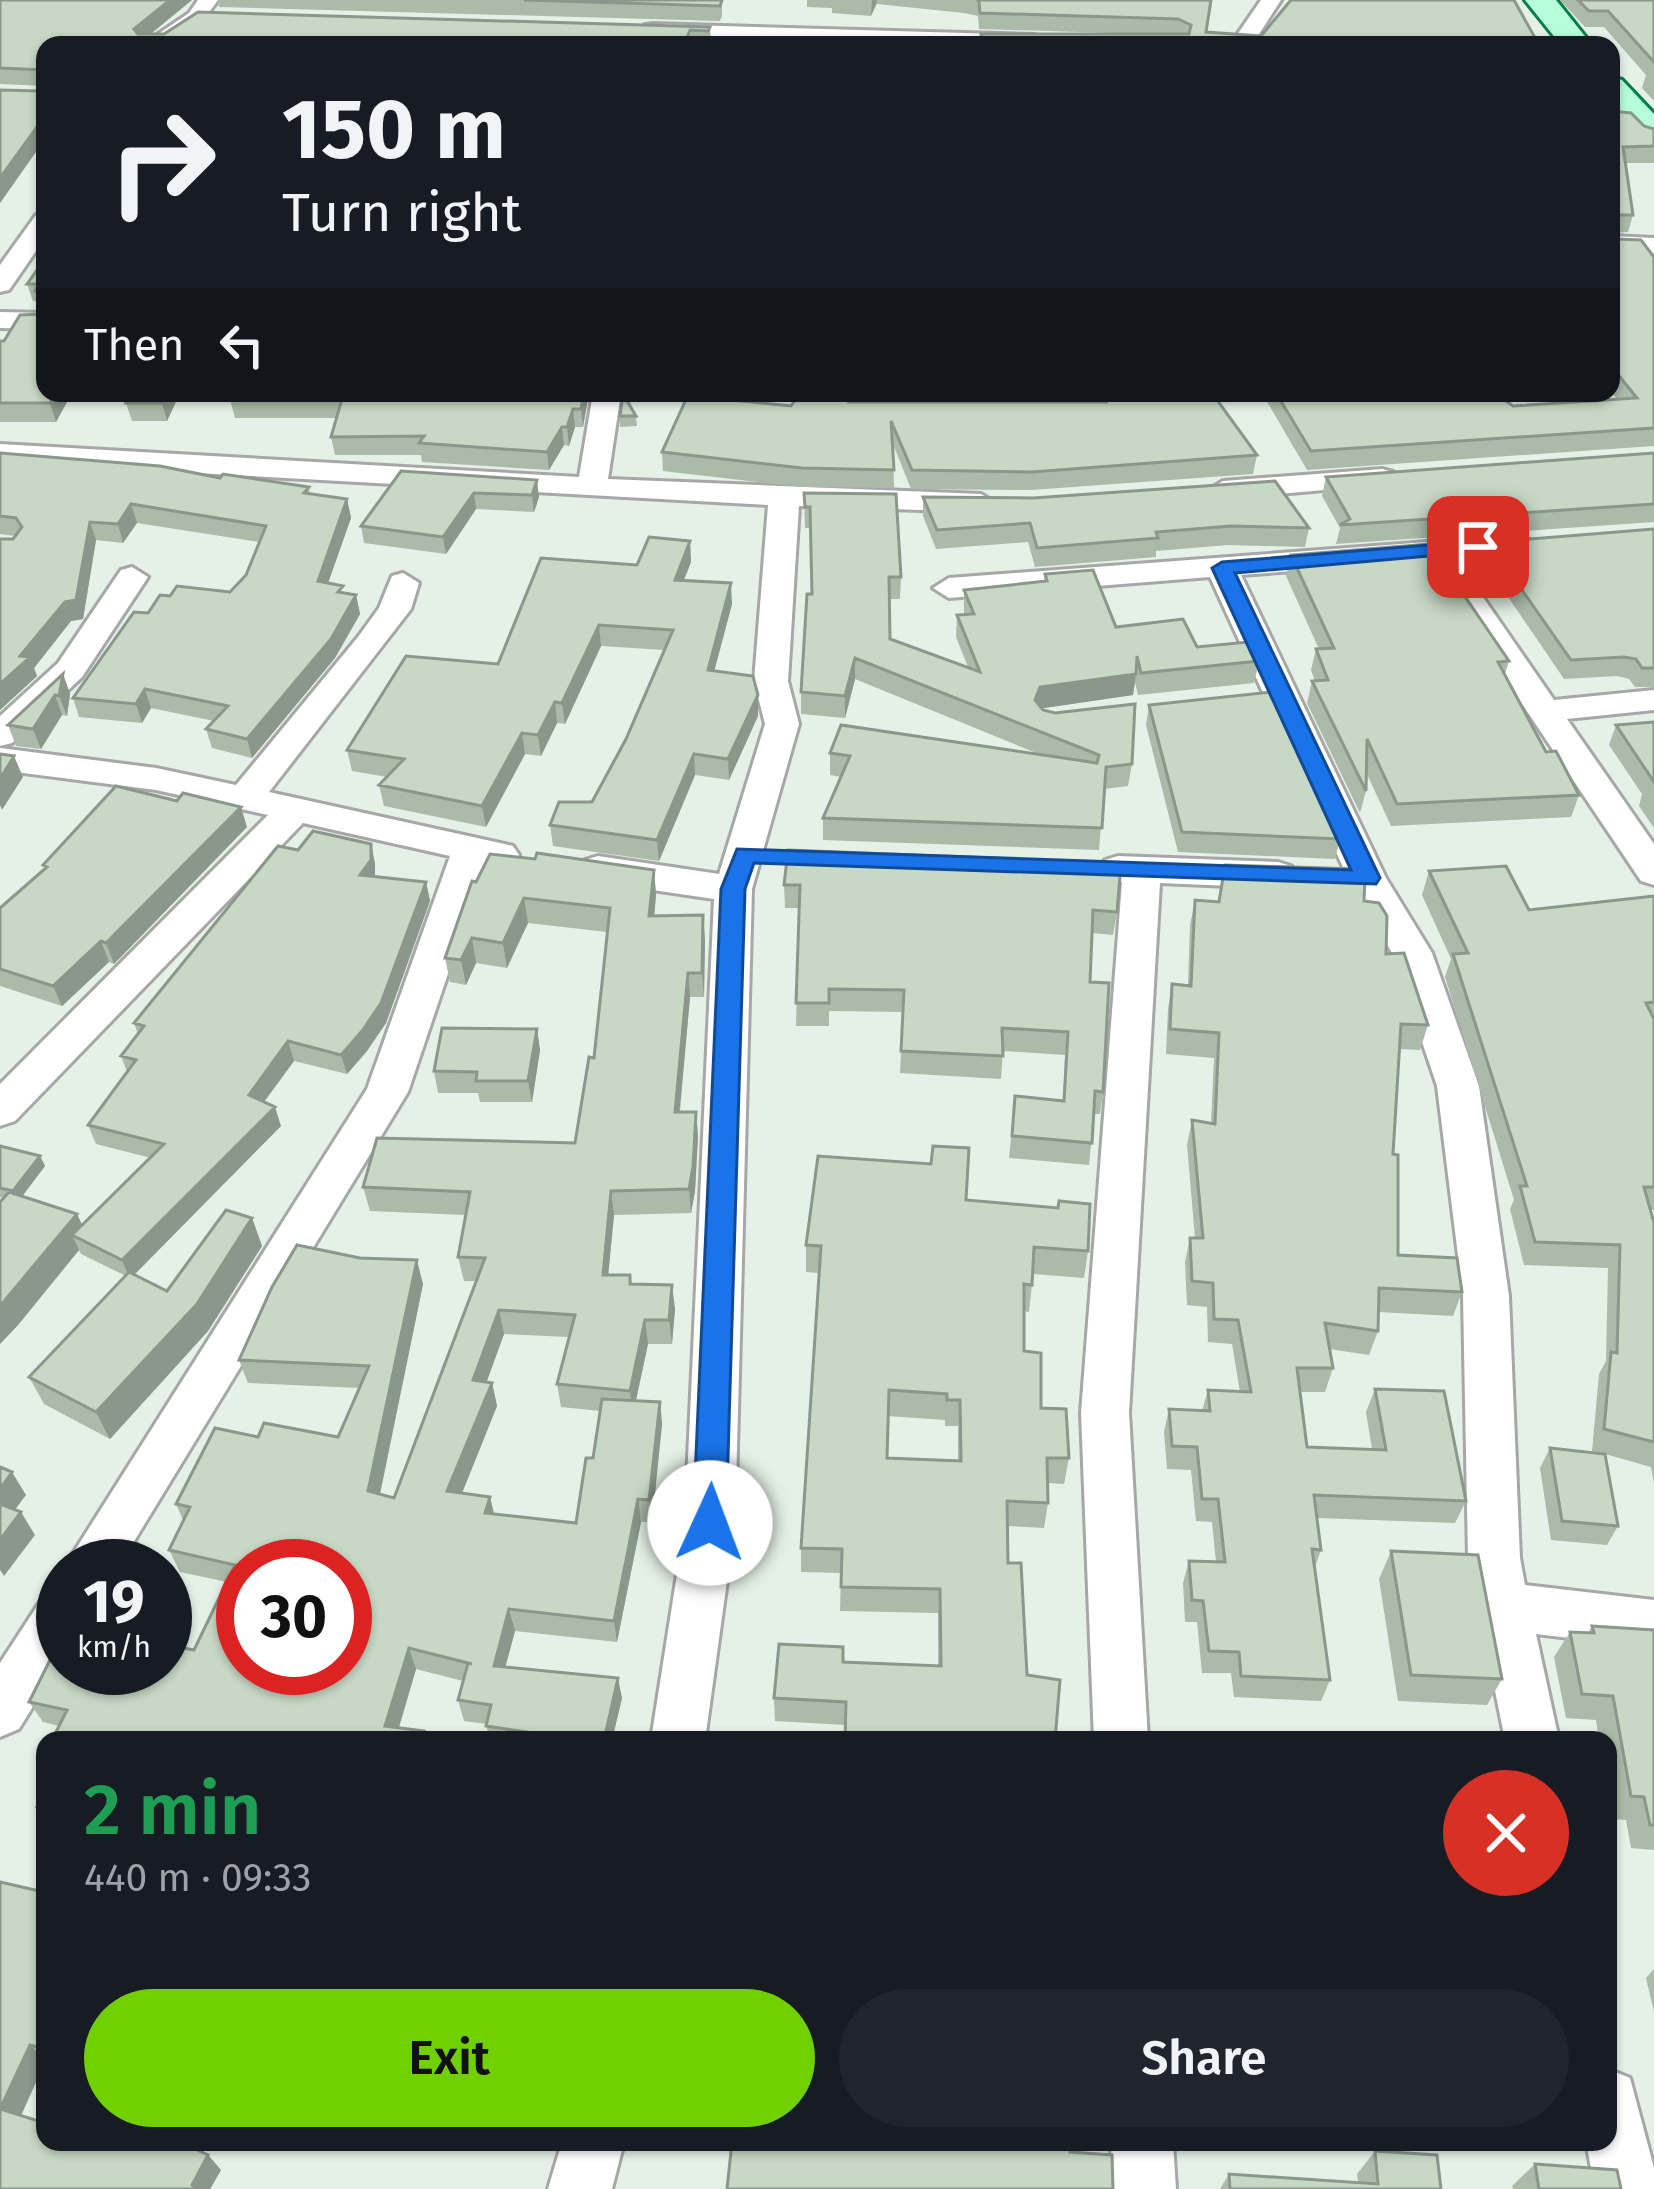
<!DOCTYPE html>
<html lang="en">
<head>
<meta charset="utf-8">
<style>
	body { margin:0; font-family:"Fira Sans",sans-serif; background:#20242c; color:#f1f3f6; height:100vh; display:flex; flex-direction:column; font-size:45px; white-space:nowrap }
	* { box-sizing:border-box; margin:0 }
	p { font-size:39px; color:#9ea1a6 }
	.icon { flex:none; width:66px; height:66px; fill:none; stroke:currentColor; stroke-width:2; stroke-linecap:round; stroke-linejoin:round }
	.map { position:relative; flex:1; overflow:hidden }
	.sheet { position:absolute; left:36px; top:1731px; width:1581px; height:420px; display:flex; flex-direction:column; background:#171b24; border-radius:24px; box-shadow:0 3px 9px #0004 }
	.sheet>* { flex:none }
	.banner { position:absolute; left:36px; top:36px; width:1584px; height:366px; border-radius:24px; box-shadow:0 3px 9px #0004; background:#171b24; color:#f1f3f6; overflow:hidden }
	.speed { position:absolute; left:36px; top:1539px; display:flex; gap:24px; font-size:60px; font-weight:700; text-align:center }
	.speed>* { display:grid; place-content:center; width:156px; height:156px; border-radius:50%; background:#171b24; box-shadow:0 3px 9px #0004; line-height:1 }
	.speed small { font-size:30px; font-weight:400 }
	.speed .limit { border:18px solid #d22; background:#fff; color:#111 }
	.pin { position:absolute; display:grid; place-items:center; width:102px; height:102px; color:#fff; margin:-51px; border-radius:24px; box-shadow:0 6px 18px #0006 }
	.me { position:absolute; width:132px; margin:-66px; rotate:2deg; stroke-linejoin:round; filter:drop-shadow(0 0 9px #0008) }
	.turn { display:flex; align-items:center; gap:42px; height:252px; padding:0 48px; font-size:54px }
	.turn .icon { width:156px; height:156px; stroke-width:2.5 }
	.turn b { display:block; font-size:84px; line-height:102px }
	.then { display:flex; align-items:center; height:114px; padding:0 48px; background:#0003; gap:24px; font-size:45px }
	.round { display:grid; place-items:center; flex:none; width:126px; height:126px; border-radius:63px; background:#20242c }
	.head { display:flex; align-items:center; justify-content:space-between; height:204px; padding:0 48px }
	h1 { font-size:72px; font-weight:600; line-height:90px; color:#1e9e55 }
	.action { display:flex; gap:24px; margin-top:auto; padding:24px 48px }
	.action a { flex:1; height:138px; border-radius:72px; background:#70d000; color:#111; font-size:48px; font-weight:600; line-height:138px; text-align:center }
	.action a+a { background:#20242c; color:#f1f3f6 }
	.map>svg:first-child { display:block }
	.lines { fill:none; stroke-linecap:round; stroke-linejoin:round }
	.street-casing { stroke:#a7a7a7; stroke-width:6 }
	.secondary-casing { stroke:#007e48; stroke-width:6 }
	.street { fill:#fff; fill-rule:evenodd }
	.secondary { fill:#b6fedb; fill-rule:evenodd }
	.wall { fill:#abbaa9; fill-rule:evenodd }
	.shaded-wall { fill:#8b978a }
	.building { fill:#c7d8c5; stroke:#8b978a; stroke-width:3; fill-rule:evenodd }
	.route { fill:#1a73e8; stroke:#114b97; stroke-width:3 }
</style>
</head>
<body>
<div class="map">
<svg width="1654" height="2189" viewBox="0 0 1654 2189">
	<rect width="100%" height="100%" fill="#e5f1e7"/>
	<g class="lines">
		<defs>
			<path id="street" d="M198 0H218C199 28 177 45 142 45L189 13Z
				M1261 0H1281L1252 45H1230Z
				M653 24 1035 35 1046 41 1043 45 645 35V25Z
				M45 213V238L9 290 0 292V265L36 215Z
				M1611 236 1654 238V254L1611 252Z
				M0 312 45 313V329L0 328Z
				M593 393H621L608 479 981 494 996 503 981 512 799 506 788 681 799 724 752 889 735 1523 705 1740H651L685 1523 714 899 598 882 585 878 579 869 585 860 598 856 719 874 765 724 754 681 768 505 0 462V444L579 477Z
				M1382 469 1393 472 1397 478 1393 484 1223 499 1208 490 1223 481Z
				M1521 535 1537 544 1532 551 1456 558 1554 700 1654 690V710L1567 719 1654 844V885L1641 881 1426 561 1241 575 1386 878 1432 953 1479 1086 1509 1296 1520 1558 1525 1585 1654 1600V1648L1536 1634 1559 1740H1505L1468 1558 1463 1296 1437 1086 1392 953 1348 878 1210 577 949 598 933 588 949 578Z
				M132 567 148 577 82 677 12 743 0 746V716L58 663 121 570Z
				M403 573 419 583 411 609 269 792 500 843 513 846 519 855 513 864H485L408 1092 119 1566H65L367 1089 450 856 303 823 15 1121 0 1126V1084L268 815 156 790 0 770V748L156 768 236 785 358 637 379 608 392 576Z
				M1118 856 1278 862 1291 866 1297 875 1291 884 1278 888 1160 883 1129 1413 1148 1740H1094L1081 1413 1122 882 1105 878 1099 869 1105 860Z
				M63 1587V1658L19 1729 0 1737V1663L45 1594Z
				M1608 2069 1630 2078 1654 2168V2189H1595L1586 2142H1608Z
				M562 2142H624L612 2189H548Z
				M1111 2142H1173L1176 2189H1112Z"/>
			<path id="secondary" d="M1525 0H1556L1592 45H1561Z
				M1611 77 1622 80 1654 114V143L1642 140 1611 106Z"/>
		</defs>
		<use href="#street" class="street-casing"/>
		<use href="#secondary" class="secondary-casing"/>
		<use href="#street" class="street"/>
		<use href="#secondary" class="secondary"/>
	</g>
	<path class="wall" d="M0 0H192L151 34 710 27 711 42 710 45H45V139L0 203V90L40 91 45 86 0 84Z
		M218 0H722V16L720 21 219 7Z
		M807 0H1211L1206 32 1261 36 1539 45H981V34H1145L979 29 978 16 964 13 877 4 871 16 832 13V8L807 7Z
		M1560 0H1654V101L1642 88 1646 75 1604 27H1585Z
		M1611 111 1654 129V163H1626L1633 215 1628 232 1612 233V235L1616 239 1654 257V446L1307 470 1262 393H1495L1513 406 1617 399 1611 392Z
		M45 259 72 393 56 422H0V341H4L43 314V310L40 308 38 301H33L27 284Z
		M131 393H180L167 421H132L126 403Z
		M233 393H589L583 427H575L569 446 564 445 549 470 422 462 421 455H335L331 437 337 418H235L230 400Z
		M742 393 739 401 791 406 855 402H1046L1017 393H1212L1257 455 1253 474 1031 490 911 489 893 444 894 488 802 487 663 471 662 452Z
		M620 416H636L637 426 620 427Z
		M0 453 309 487 310 494 347 499 351 518 328 583 344 593 356 595 360 614 335 658 252 758 212 748 206 729 214 721 151 708 142 723 79 717 73 698 148 613 170 596 230 592 246 575 259 542 137 523 123 543 96 540 83 619 71 621 34 668 37 676 0 710V539H13L15 536 0 534Z
		M1654 453V522L1336 544 1340 528 1322 496 1326 477Z
		M401 471 539 497 534 512 476 509 446 554 364 543 361 526Z
		M804 493 901 577 900 599H889L890 639 968 667 956 637 957 615H964V590L1044 582 1045 574 1116 627 1259 661 1254 683 1138 695 1135 682 1133 695 1042 708 1132 764 1128 786 1104 789 1099 850 823 840V818L841 777 830 775V753L1041 755 855 679 845 718 801 714V692L812 594 810 528H805Z
		M923 497 1309 528 1305 547 1228 545 1156 551V557L1035 567 1028 542 936 549 923 516Z
		M1654 529V687H1635L1629 679 1617 676 1564 679 1487 566 1472 575 1464 563 1469 544Z
		M690 541 691 562 684 580 732 604 714 671 758 695V716L729 780 695 775 659 861 553 846 550 825 592 802 626 739 664 650 601 646 565 724 557 723 541 756 525 754 486 827 384 806 379 785 387 777 352 771 347 750 498 664 637 565Z
		M1291 555 1509 661 1505 674 1546 752 1579 795 1571 817 1391 826 1366 772V791L1360 813 1307 703 1312 681H1315L1311 670 1316 649H1319L1286 576Z
		M63 674 70 694 67 716 62 715 41 749 16 746 8 725Z
		M1149 705 1340 839 1335 859 1178 852 1146 725Z
		M1654 722V828L1639 806 1642 794 1609 745 1616 725Z
		M247 827 114 964 109 962 62 1006 0 986V908L45 869 43 865Z
		M371 844 375 864V877L426 882 430 901 386 1023 367 1051 347 1074 294 1061 264 1102 281 1126 134 1275 167 1291 252 1218 262 1246 208 1331 110 1439 44 1404 29 1377 126 1276 81 1254 79 1250 18 1325 0 1344V1202L3 1198 0 1197V1146L40 1156 45 1166 22 1196 77 1214 82 1225 151 1158 96 1144 88 1125 127 1072 121 1056 138 1034 134 1023 298 850Z
		M1225 865 1364 901 1386 954 1428 1025 1420 1050 1399 1049 1393 1154 1398 1255 1462 1292 1453 1316 1378 1312V1331L1369 1355 1329 1349 1333 1368 1325 1392H1300L1307 1447 1372 1449 1366 1412 1375 1389 1466 1501 1455 1523 1317 1518 1321 1550 1315 1567 1330 1680 1321 1701 1234 1697 1231 1673H1202L1197 1622H1185L1183 1583 1189 1561 1216 1562 1212 1522 1196 1521 1191 1470 1167 1469 1164 1432 1169 1409 1202 1411 1208 1390 1240 1392 1232 1344 1208 1342 1207 1307 1187 1305 1185 1262 1190 1238H1195L1187 1145 1192 1120 1211 1123 1214 1058 1166 1054 1168 1009 1172 984 1188 985 1190 925 1195 900 1218 902Z
		M654 870 656 895 654 916 705 939 704 997H690L680 1112H696L698 1136 695 1191 691 1213 614 1215 608 1275H630L632 1284 675 1309 672 1344H648L636 1400 660 1402 662 1424 652 1522H641L617 1642 515 1631 505 1667 622 1698 612 1740H490L486 1724 464 1721 458 1700 463 1681 416 1669 399 1728 424 1731 427 1740H52L59 1726 43 1722 29 1702 194 1650 227 1582 180 1572 169 1550 183 1520 176 1504 258 1437H338L359 1388 248 1383 239 1360 423 1284 380 1494 394 1498 476 1281H464L458 1257 466 1215 370 1211 363 1187 575 1143 594 1058 607 932 528 923 507 968 476 963 466 985 450 982 445 958 472 881ZM504 1334 569 1337 557 1384 561 1407 600 1411 593 1458 576 1523 494 1514 490 1497 462 1493 497 1406 492 1383 486 1382Z
		M1429 871 1529 910 1654 896V1210H1650L1654 1223V1484L1651 1467 1605 1454 1618 1526 1607 1545 1551 1540 1540 1468 1550 1448 1601 1453 1592 1451 1599 1374 1606 1361 1608 1268 1524 1265 1510 1209 1514 1200 1445 977 1451 959 1422 895Z
		M784 885 1117 912 1113 935 1092 933 1090 982 1103 1092 1100 1114H1094L1089 1165 1009 1158 1015 1096 1063 1100 1065 1055 1003 1051 1001 1079 900 1073 903 1012 829 1011V1026H796L799 908H785Z
		M537 1029 540 1050 532 1102H480L478 1093H438L434 1071Z
		M966 1200 1088 1251 1084 1278 1033 1274 1029 1312 1024 1311V1351L1041 1408 1069 1458 1064 1484 1048 1483V1503L1044 1528 1007 1526 1008 1563 1027 1675 845 1725 775 1721 774 1698 843 1662 938 1666V1613L840 1611 841 1573 801 1572V1548L819 1273 806 1272V1245ZM888 1416 945 1420V1426H958V1461L887 1458Z
		M1391 1551 1502 1679 1487 1705 1398 1701 1379 1579Z
		M1592 1626 1654 1630V1850L1631 1848 1626 1820 1613 1819 1608 1789V1740H1599L1596 1720 1566 1718 1554 1657 1570 1632 1588 1633Z
		M45 1891V2062L21 2116 45 2142 208 2155 221 2170 210 2189H0Z
		M1654 1969V2012L1646 1978Z
		M1375 2151 1441 2189H1220L1229 2174 1358 2183 1357 2174Z
		M1535 2164 1621 2189H1513L1512 2186Z"/>
	<path class="shaded-wall" d="M170 0H192L138 44 134 29Z
		M872 0H877L871 16Z
		M45 116V139L0 203V178Z
		M56 393H72L56 422 50 403Z
		M166 393H180L167 421 162 403Z
		M584 393H589L583 427 581 409Z
		M734 393H742L732 419 731 400Z
		M573 409 575 427 569 446 567 427Z
		M562 427 564 445 549 470 547 452Z
		M537 480 539 497 534 512 532 495Z
		M474 493 476 509 446 554 443 537Z
		M347 499 351 518 322 600 318 581Z
		M131 504 137 523 123 543 118 524Z
		M90 522 96 540 83 619 71 621 34 668 37 676 0 710V684L20 656Z
		M690 541 691 562 676 600 675 580Z
		M1492 547 1487 566 1472 575 1478 556Z
		M731 583 732 604 709 691 708 670Z
		M356 595 360 614 335 658 252 758 247 739Z
		M599 625 601 646 565 724 562 703Z
		M855 658V679L845 718V696Z
		M63 674 70 694 67 716 59 696Z
		M1136 674 1133 695 1038 709 1035 700 1040 687Z
		M145 689 151 708 142 723 136 704Z
		M55 695 62 715 41 749 33 729Z
		M758 695V716L729 780 728 759Z
		M555 702 557 723 541 756 538 735Z
		M522 733 525 754 486 827 482 806Z
		M694 754 695 775 659 861 657 840Z
		M14 756 23 777 2 810 0 805V779Z
		M241 807 247 827 114 964 106 943Z
		M371 844 375 864V879L360 875Z
		M654 870 656 895 652 940 649 916Z
		M426 882 430 901 386 1023 367 1051 347 1074 341 1055Z
		M524 898 528 923 507 968 503 943Z
		M703 915 705 939 704 997 702 973Z
		M472 938 476 963 466 985 461 960Z
		M101 941 109 962 62 1006 53 986Z
		M688 973 690 997 677 1137 675 1112Z
		M537 1029 540 1050 532 1102 528 1081Z
		M288 1041 294 1061 255 1114 249 1095Z
		M275 1107 281 1126 130 1279 122 1260Z
		M696 1112 698 1136 695 1191 691 1213 689 1189Z
		M40 1156 45 1166 18 1202 13 1191Z
		M611 1191 614 1215 606 1298 603 1275Z
		M77 1214 88 1238 72 1235 79 1250 18 1325 0 1344V1306Z
		M252 1218 262 1246 208 1331 110 1439 96 1412Z
		M417 1260 423 1284 376 1513 368 1491Z
		M672 1285 675 1309 672 1344 669 1320Z
		M499 1310 504 1334 479 1403 473 1380Z
		M645 1320 648 1344 633 1414 630 1391Z
		M492 1383 497 1406 454 1513 447 1491Z
		M660 1402 662 1424 652 1522 649 1500Z
		M12 1472 26 1495 5 1523 0 1514V1489Z
		M490 1497 495 1519 485 1513Z
		M638 1499 641 1522 617 1642 614 1621Z
		M21 1512 35 1535 4 1576 0 1570V1540Z
		M509 1609 515 1631 500 1687 494 1666Z
		M409 1648 416 1669 395 1740 385 1726Z
		M618 1678 622 1698 612 1740H604Z
		M30 2045 45 2060V2062L17 2124 0 2109Z
		M208 2155 221 2170 210 2189H195L192 2185Z"/>
	<path class="building" d="M0 0H170L134 29 138 34H164L198 12 710 27 708 31 690 30 684 45H45V116L0 178V90L40 91 45 87 44 70 0 68Z
		M524 0H722L720 6Z
		M977 0H1211L1206 32 1261 36 1291 0H1514L1539 45H982L981 34H1189L1191 25 1178 19 980 13 979 1Z
		M1578 0H1654V62L1608 11H1589Z
		M1611 111 1631 113 1644 126 1654 129V146L1623 147 1633 215H1613L1612 235 1616 239 1641 240 1654 257V428L1311 451 1276 393H1495L1513 406 1637 398 1611 366Z
		M45 259V393H56L50 403H0V341H4L20 315 43 314 44 295 35 291 39 284H27Z
		M131 393H166L162 403H126Z
		M233 393 564 394 584 393 581 409H573L567 427H562L547 452 419 443 424 436 331 437 342 399 230 400Z
		M689 393H734L731 400 791 406 800 393H852L849 402H1108L1078 393H1212L1257 455 1032 472 912 470 891 421 894 470 802 468 662 452Z
		M623 394 636 416H620Z
		M0 453 160 466 220 478 223 474 309 487 304 493 347 499 318 581 343 586 338 592 356 595 331 639 247 739 206 729 228 706 145 689 136 704 73 698 134 612 148 613 160 595 170 596 177 586 230 592 246 575 266 526 131 504 118 524 90 522 76 600 65 602 20 656 30 657 0 684V539H13L22 527 16 518 0 516Z
		M1654 453V504L1340 525 1350 519 1326 477Z
		M401 471 537 480 532 495 474 493 443 537 361 526Z
		M1275 481 1309 528 1231 526 1156 532 1158 538 1037 548 1030 523 937 530 923 497 1033 498Z
		M804 493 896 494 901 577H889L890 639 980 672 957 615 974 614 964 590 1047 581 1045 574 1093 570 1116 627 1183 619 1197 647 1248 642 1259 661 1141 673 1137 656 1136 674 1040 687 1035 700 1043 710 1055 713 1135 704 1132 764 1106 767 1102 828 823 818 850 756 830 753 841 725 1097 763 1099 755 855 658 845 696 801 692 807 594H812L810 507H805Z
		M1654 529V668H1642L1636 659 1624 657 1571 660 1492 547 1478 556 1469 544Z
		M649 537 690 541 675 580 731 583 708 670 753 676 758 695 728 759 694 754 657 840 550 825 559 802H592L626 739 673 630 599 625 562 703 555 702 538 735 522 733 482 806 379 785 404 759 347 750 406 656 498 664 541 558 637 565Z
		M1429 544 1509 661 1498 662 1546 752 1556 751 1579 795 1397 804 1367 739 1366 791 1312 681 1328 680 1316 649 1334 648 1291 555Z
		M63 674 59 696 55 695 33 729 8 725Z
		M1271 692 1340 839 1182 832 1149 705Z
		M1654 722V782L1616 725Z
		M0 754 14 756 0 779Z
		M116 786 177 801 183 793 241 807 106 943 101 941 53 986 0 969V908L47 867 43 865Z
		M313 831 371 844V860L360 875 426 882 381 1003 362 1031 341 1055 288 1041 249 1095 275 1107 122 1260 72 1235 164 1144 88 1125 136 1060 121 1056 144 1026 134 1023 278 846 298 850Z
		M788 850 1121 863 1117 912 1093 910 1090 982 1109 983 1103 1092 1095 1091 1092 1143 1012 1136 1015 1096 1064 1101 1068 1032 1002 1028 1003 1056 901 1051 904 990 829 989V1003H796L800 885H784Z
		M537 853 654 870 649 916 703 915 702 973H688L675 1112H696L693 1167 689 1189 611 1191 603 1275H630V1284L672 1285 669 1320H645L630 1391 557 1384 575 1315 499 1310 473 1380 492 1383 447 1491 490 1497 485 1513 576 1523 586 1458H593L602 1399 660 1402 649 1500 638 1499 614 1621 509 1609 494 1666 618 1678 604 1740H582L486 1726 491 1705 458 1700 468 1663 472 1664 409 1648 385 1726 424 1731 421 1740H52L67 1710 29 1702 63 1634V1668H165V1644L194 1650 235 1565 169 1550 190 1507 176 1504 215 1428 258 1437 264 1423 338 1437 369 1366 239 1360 272 1287 297 1245 360 1258 417 1260 368 1491 394 1498 485 1258 458 1257 470 1192 363 1187 377 1138 575 1143 589 1057 594 1058 610 908 524 898 503 943 472 938 461 960 445 958 472 881 476 882 490 854 535 859ZM243 1566H345V1668H243Z
		M1225 865 1359 869 1365 878 1364 901 1379 903 1387 916 1386 954 1404 953 1428 1025 1401 1024 1393 1154 1398 1155V1255L1457 1258 1462 1292 1379 1288 1378 1331 1325 1323 1333 1368H1297L1307 1447 1386 1450 1375 1389 1444 1391 1466 1501 1314 1495 1321 1550 1312 1549 1330 1680 1241 1676 1239 1652 1209 1651 1203 1601 1192 1600 1189 1561 1225 1562 1218 1499H1202L1197 1447 1172 1446 1169 1409 1210 1411 1208 1390 1251 1392 1238 1320 1214 1319 1213 1283 1192 1281 1190 1238H1203L1192 1120 1215 1124 1219 1033 1170 1029 1172 984 1191 986 1195 900 1219 902Z
		M1506 866 1529 910 1654 896V1002L1646 1003 1654 1019V1187H1644L1654 1223V1442L1604 1429 1611 1352 1617 1353 1620 1245 1535 1242 1520 1186H1527L1453 954 1468 953 1429 871Z
		M442 1028 537 1029 528 1081H476L477 1072 434 1071Z
		M0 1146 40 1156 13 1191 0 1188Z
		M933 1146 969 1148 966 1200 1058 1208 1059 1201 1090 1204 1088 1251 1034 1247 1032 1285 1024 1284V1351L1041 1353V1408L1066 1409 1069 1458H1047L1048 1503 1007 1501 1008 1563H1021L1027 1675 1060 1680 1055 1740H845L846 1702 774 1698 779 1644 843 1647V1662L941 1666 940 1589 841 1587 842 1549 801 1548 821 1246 806 1245 818 1156 931 1164ZM889 1390 947 1394V1400H960L961 1461 887 1458Z
		M9 1192 77 1214 0 1306V1202Z
		M226 1210 252 1218 197 1304 96 1412 29 1377 129 1272 167 1291Z
		M1550 1448 1605 1454 1618 1526 1562 1521Z
		M0 1467 12 1472 0 1489Z
		M0 1504 21 1512 0 1540Z
		M1391 1551 1478 1555 1502 1679 1411 1675Z
		M1592 1626 1654 1630V1825H1650L1644 1797 1631 1796 1613 1696 1582 1694 1570 1632 1594 1633Z
		M1180 1733 1242 1735 1243 1740H1181Z
		M1485 1735 1526 1737 1527 1740H1486Z
		M45 1791V1809L37 1807Z
		M0 1882 44 1892 45 1891V2049L30 2045 0 2109Z
		M0 2109 45 2123V2142H180L208 2155 192 2185 200 2189H0Z
		M732 2142H901L955 2144V2142H1070V2152L1112 2155 1113 2189H727Z
		M1375 2151 1437 2155 1441 2189H1230L1229 2174 1378 2184Z
		M1535 2164 1617 2170 1621 2189H1539Z"/>
	<path class="route" d="M1478 541 1488 547 1485 551 1235 573 1380 878 1376 884 754 863 745 889 726 1523 721 1534 710 1538 698 1534 693 1523 721 889 737 849 1351 870 1212 568 1222 562Z"/>
</svg>
<div class="speed"><div>19<small>km/h</small></div><div class="limit">30</div></div>
<div class="pin" style="left:1478px;top:547px;background:#d93025"><svg class="icon" aria-label="arrive" viewBox="0 0 24 24"><path d="M6 21V4h12l-3 4 3 4H6"/></svg></div>
<svg class="me" style="left:710px;top:1523px" viewBox="-20 -20 40 40"><circle r="19" fill="#fff"/><path d="M0-13L10 11 0 6-10 11z" fill="#1a73e8"/></svg>
<div class="banner">
<div class="turn"><svg class="icon" aria-label="right" viewBox="0 0 24 24"><path d="M7 20v-9h11M14 6l5 5-5 5"/></svg><div><b>150 m</b>Turn right</div></div>
<div class="then">Then<svg class="icon" aria-label="left" viewBox="0 0 24 24"><path d="M17 20v-9H6M10 6l-5 5 5 5"/></svg></div>
</div>
<section class="sheet">
<div class="head"><div><h1>2 min</h1><p>440 m · 09:33</p></div><a class="round" style="background:#d93025;color:#fff"><svg class="icon" aria-label="close" viewBox="0 0 24 24"><path d="M6 6l12 12M18 6L6 18"/></svg></a></div>
<div class="action"><a>Exit</a><a>Share</a></div>
</section>
</div>
</body>
</html>
